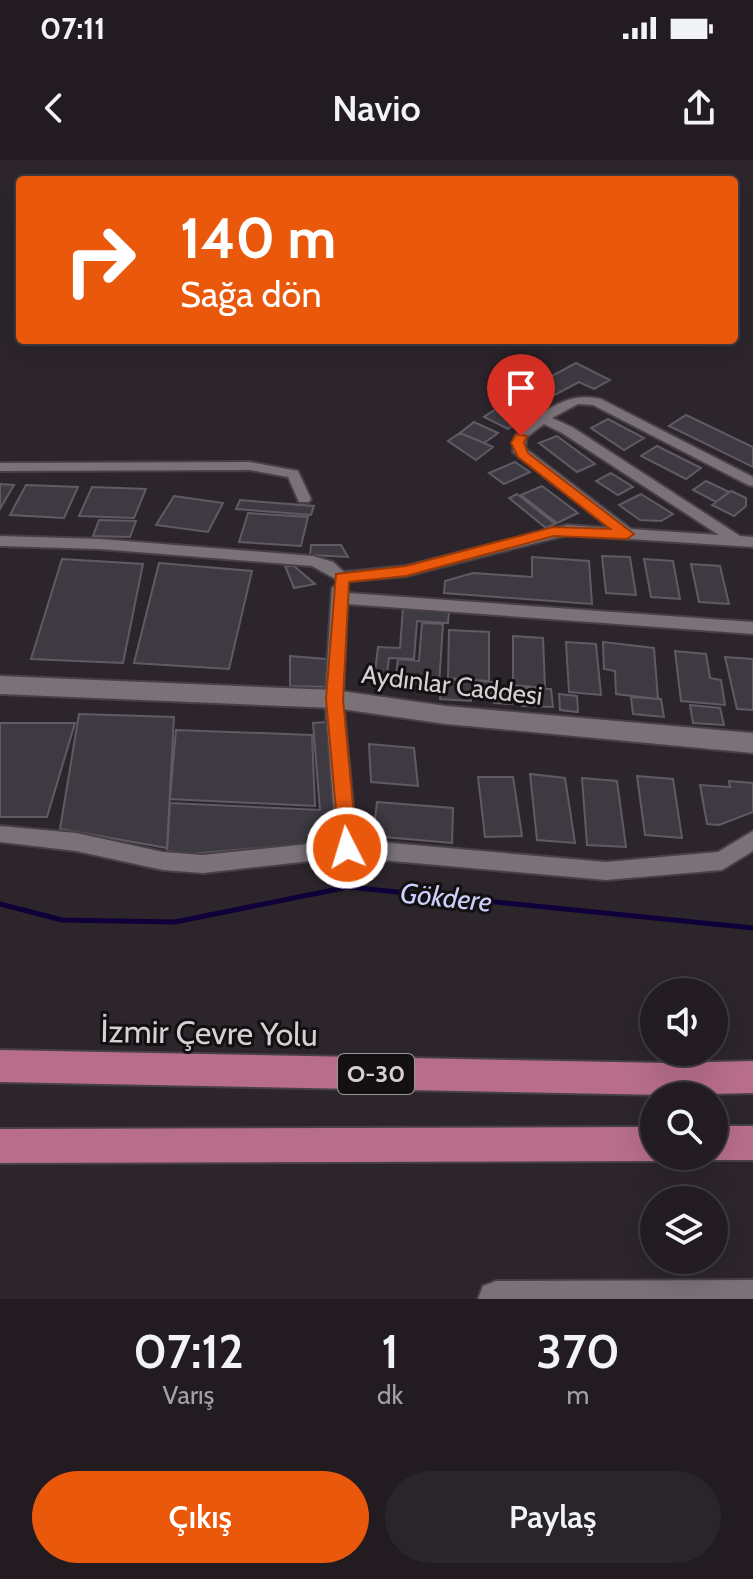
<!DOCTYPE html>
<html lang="tr">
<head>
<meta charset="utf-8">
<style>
	body { margin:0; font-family:Cabin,sans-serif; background:#2a252a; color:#f1f3f6; height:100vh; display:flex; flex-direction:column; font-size:30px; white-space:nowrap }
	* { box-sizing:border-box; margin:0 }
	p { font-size:26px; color:#a2a1a5 }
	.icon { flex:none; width:44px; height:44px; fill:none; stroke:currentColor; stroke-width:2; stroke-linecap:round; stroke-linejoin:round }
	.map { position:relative; height:1139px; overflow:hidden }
	.details { display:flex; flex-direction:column; background:#221c21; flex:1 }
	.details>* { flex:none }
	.guide { position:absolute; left:16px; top:16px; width:722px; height:168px; border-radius:8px; box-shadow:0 8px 32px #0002,0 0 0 2px #3f3a3f; background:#ea580c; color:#fff; overflow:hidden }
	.controls { position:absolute; left:640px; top:818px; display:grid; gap:16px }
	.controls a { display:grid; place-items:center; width:88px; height:88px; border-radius:50%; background:#221c21; box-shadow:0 8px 32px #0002,0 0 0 2px #3f3a3f; font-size:40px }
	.pin { position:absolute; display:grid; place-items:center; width:68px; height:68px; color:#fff; margin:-82px -34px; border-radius:50% 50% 50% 0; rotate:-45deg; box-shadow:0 0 8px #0007 }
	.pin .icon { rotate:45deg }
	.me { position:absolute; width:88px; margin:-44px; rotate:355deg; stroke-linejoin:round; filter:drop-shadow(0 0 6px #0008) }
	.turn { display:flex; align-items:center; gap:28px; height:168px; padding:0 32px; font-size:36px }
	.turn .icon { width:104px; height:104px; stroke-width:2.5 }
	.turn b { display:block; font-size:56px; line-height:68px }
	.eta { display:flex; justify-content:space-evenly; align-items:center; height:136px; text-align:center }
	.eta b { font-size:48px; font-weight:600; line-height:56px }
	.action { display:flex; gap:16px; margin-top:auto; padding:16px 32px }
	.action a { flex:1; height:92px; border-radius:48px; background:#ea580c; color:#fff; font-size:32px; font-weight:600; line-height:92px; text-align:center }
	.action a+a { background:#2a252a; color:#f1f3f6 }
	.status { display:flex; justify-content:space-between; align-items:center; height:56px; padding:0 40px; background:#221c21; direction:ltr }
	.status svg { height:22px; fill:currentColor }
	header { display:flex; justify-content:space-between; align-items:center; height:104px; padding:0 32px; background:#221c21; font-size:36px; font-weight:600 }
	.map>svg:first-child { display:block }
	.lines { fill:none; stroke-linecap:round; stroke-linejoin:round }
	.stream { stroke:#0f003a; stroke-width:5 }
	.building { fill:#3e3a42; stroke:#5f5a64; stroke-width:2 }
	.street-casing { stroke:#474046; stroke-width:4 }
	.secondary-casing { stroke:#474046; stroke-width:4 }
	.highway-casing { stroke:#474046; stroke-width:4 }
	.street { fill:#7a7179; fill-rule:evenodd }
	.secondary { fill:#7a7179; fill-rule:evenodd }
	.highway { fill:#b86e8a; fill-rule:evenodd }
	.route { fill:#ea580c; stroke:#983908; stroke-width:2 }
	.labels { text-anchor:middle; stroke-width:6; stroke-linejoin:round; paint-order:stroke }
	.shield { fill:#131012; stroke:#9b969a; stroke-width:2 }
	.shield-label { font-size:24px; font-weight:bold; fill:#d5d0d4 }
	.street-label { font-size:26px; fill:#d5d0d4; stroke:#131012 }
	.water-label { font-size:28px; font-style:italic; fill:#cccefc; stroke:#131012 }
	.near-street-label { font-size:32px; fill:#d5d0d4; stroke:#131012 }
</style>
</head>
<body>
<div class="status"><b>07:11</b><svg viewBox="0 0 49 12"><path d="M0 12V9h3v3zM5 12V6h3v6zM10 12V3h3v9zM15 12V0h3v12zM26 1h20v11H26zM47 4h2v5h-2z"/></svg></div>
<header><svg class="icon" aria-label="back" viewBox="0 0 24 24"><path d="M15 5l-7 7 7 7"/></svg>Navio<svg class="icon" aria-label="share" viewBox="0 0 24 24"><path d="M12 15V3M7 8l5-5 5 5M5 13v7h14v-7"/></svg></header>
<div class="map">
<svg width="753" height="1139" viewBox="0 0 753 1139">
	<rect width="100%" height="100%" fill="#2d252c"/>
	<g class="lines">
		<path class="stream" d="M0 744 62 760 175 762 348 727 753 768"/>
	</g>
	<path class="building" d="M576 203 610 220 594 229 579 222 541 242 522 232Z
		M496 249 520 260 508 269 484 257Z
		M686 255 753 287V307L669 266Z
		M608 259 644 278 624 290 591 268Z
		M474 262 498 273 484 283 460 273Z
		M460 273 484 283 493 287 476 300 448 281Z
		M557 276 595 304 577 312 539 283Z
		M657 286 701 308 686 319 641 296Z
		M515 302 530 312 504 324 489 313Z
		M611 313 633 327 618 335 596 321Z
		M706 321 729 332 716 342 693 330Z
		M0 324 14 325 0 349Z
		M26 325 78 327 64 358 10 355Z
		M542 326 578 353 557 363 521 335Z
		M92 327 146 329 134 358 79 356Z
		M731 331 746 338V346L734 356 712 345Z
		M517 334 555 364 546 368 509 338Z
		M641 334 673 354 661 361 640 360 619 345Z
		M174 336 223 343 208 372 156 365Z
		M240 340 314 346 311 355 236 349Z
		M248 353 308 357 301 386 239 382Z
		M99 360 136 361 130 377 93 376Z
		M311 385H341L348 397 310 395Z
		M602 396 630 397 636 435 606 433Z
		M532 397 589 401 592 444 444 433 445 421 473 413 532 417Z
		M62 399 143 404 123 503 31 499Z
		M644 399 673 401 680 439 651 437Z
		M159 403 252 411 229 509 134 503Z
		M691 404 720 406 729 444 699 442Z
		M285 406H294L315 424 294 428Z
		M403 448 449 451 448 463 417 461 414 499 389 498 386 521 374 520 378 487 400 488Z
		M422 463 443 464 439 525 395 522 398 499 419 501Z
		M449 470 489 472V521L448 518Z
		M513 476 543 478 545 528 513 525Z
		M566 482 596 484 601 535 569 532Z
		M603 482 654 488 658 539 616 534 615 511 604 509Z
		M675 491 706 494 710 518 721 520 725 545 681 541Z
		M290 496 326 499 327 527 290 526Z
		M725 497 753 499V550L737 549Z
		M447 519 472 521 471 541 440 539 441 524 447 525Z
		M475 521 497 522V531L511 532 512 544 494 543V533L474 532Z
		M521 528 551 529 553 547 522 546Z
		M559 534 577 536 578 552 560 550Z
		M631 537 661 539 664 557 633 554Z
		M690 545 720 548 724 565 693 563Z
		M79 554 174 557 167 688 60 669Z
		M327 562 339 673 317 683 190 694 167 691 170 643 320 650 313 563Z
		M0 563H75L47 657H0Z
		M176 570 312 575 315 646 170 639Z
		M369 584 414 588 418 626 371 622Z
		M530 614 565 618 575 683 537 680Z
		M637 616 673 619 682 678 645 675Z
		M478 617H513L522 676 485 677Z
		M582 618 617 621 626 687 587 685Z
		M729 621 753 623V652L719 665 707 664 700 625 730 627Z
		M377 642 453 648 452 683 373 676Z"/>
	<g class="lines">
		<defs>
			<path id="street" d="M506 236 542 253C562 240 578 234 601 239L753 317V326L748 325 593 245 578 244 552 258 572 267 740 376 753 377V387L567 375 406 416 341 422 312 406 100 389 0 386V376L100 379 313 396 333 402 344 412 406 406 567 365 610 368 513 292 515 276 534 259 502 243V237ZM544 264 562 273 719 375 631 369 525 288 527 277Z
				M250 302 298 311 311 339 309 342H299L288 317 250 310 0 311V303Z
				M340 423 346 424 348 433 753 462V474L347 444 343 539 356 680 606 702 718 692 753 671V691L722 710 606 720 347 697 203 713 163 710 76 691 0 682V666L76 673 163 692 203 695 336 681 325 539 332 428Z"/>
			<path id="secondary" d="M0 516 334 530 446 546 753 573V593L446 564 334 548 0 534Z
				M753 1120V1139H478L483 1126 496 1121Z"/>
			<path id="highway" d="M0 890 667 903 753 901V933L667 935 0 922Z
				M714 966H753V1000H714L705 996H714Z
				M654 967V996H665L654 1001 0 1003V969Z"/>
		</defs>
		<use href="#street" class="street-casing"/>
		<use href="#secondary" class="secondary-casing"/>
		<use href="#highway" class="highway-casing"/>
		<use href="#street" class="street"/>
		<use href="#secondary" class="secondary"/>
		<use href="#highway" class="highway"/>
	</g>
	<path class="route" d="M516 274 527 276 524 283 528 293 634 374 627 379 554 376 406 416 349 422 343 539 357 688 354 694 347 697 340 694 326 539 336 414 406 406 553 367 610 369 518 297 511 283Z"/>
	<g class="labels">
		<rect class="shield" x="338" y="894" width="76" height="40" rx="6"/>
		<g class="shield-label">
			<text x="376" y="922">O-30</text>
		</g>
		<g class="street-label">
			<text transform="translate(452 525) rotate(7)" y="9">Aydınlar Caddesi</text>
		</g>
		<g class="water-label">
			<text transform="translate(446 737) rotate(6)" y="10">Gökdere</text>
		</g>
		<g class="near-street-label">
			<text transform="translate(209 873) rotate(1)" y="11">İzmir Çevre Yolu</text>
		</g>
	</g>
</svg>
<div class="controls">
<a><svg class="icon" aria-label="sound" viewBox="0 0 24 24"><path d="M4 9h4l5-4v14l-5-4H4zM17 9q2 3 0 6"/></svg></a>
<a><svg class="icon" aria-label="search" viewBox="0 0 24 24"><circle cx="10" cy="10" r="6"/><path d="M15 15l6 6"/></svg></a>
<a><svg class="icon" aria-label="layers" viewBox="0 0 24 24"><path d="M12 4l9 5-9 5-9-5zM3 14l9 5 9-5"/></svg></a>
</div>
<div class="pin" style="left:521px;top:276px;background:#d93025"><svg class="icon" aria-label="arrive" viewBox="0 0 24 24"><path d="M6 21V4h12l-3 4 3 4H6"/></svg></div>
<svg class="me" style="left:347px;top:688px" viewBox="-20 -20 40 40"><circle r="17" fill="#ea580c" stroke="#fff" stroke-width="3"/><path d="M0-11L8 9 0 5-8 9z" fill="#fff"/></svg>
<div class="guide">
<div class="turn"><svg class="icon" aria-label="right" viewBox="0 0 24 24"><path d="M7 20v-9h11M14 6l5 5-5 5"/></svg><div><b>140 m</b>Sağa dön</div></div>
</div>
</div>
<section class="details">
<div class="eta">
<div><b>07:12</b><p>Varış</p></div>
<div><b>1</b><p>dk</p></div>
<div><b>370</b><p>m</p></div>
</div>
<div class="action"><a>Çıkış</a><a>Paylaş</a></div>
</section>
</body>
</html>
